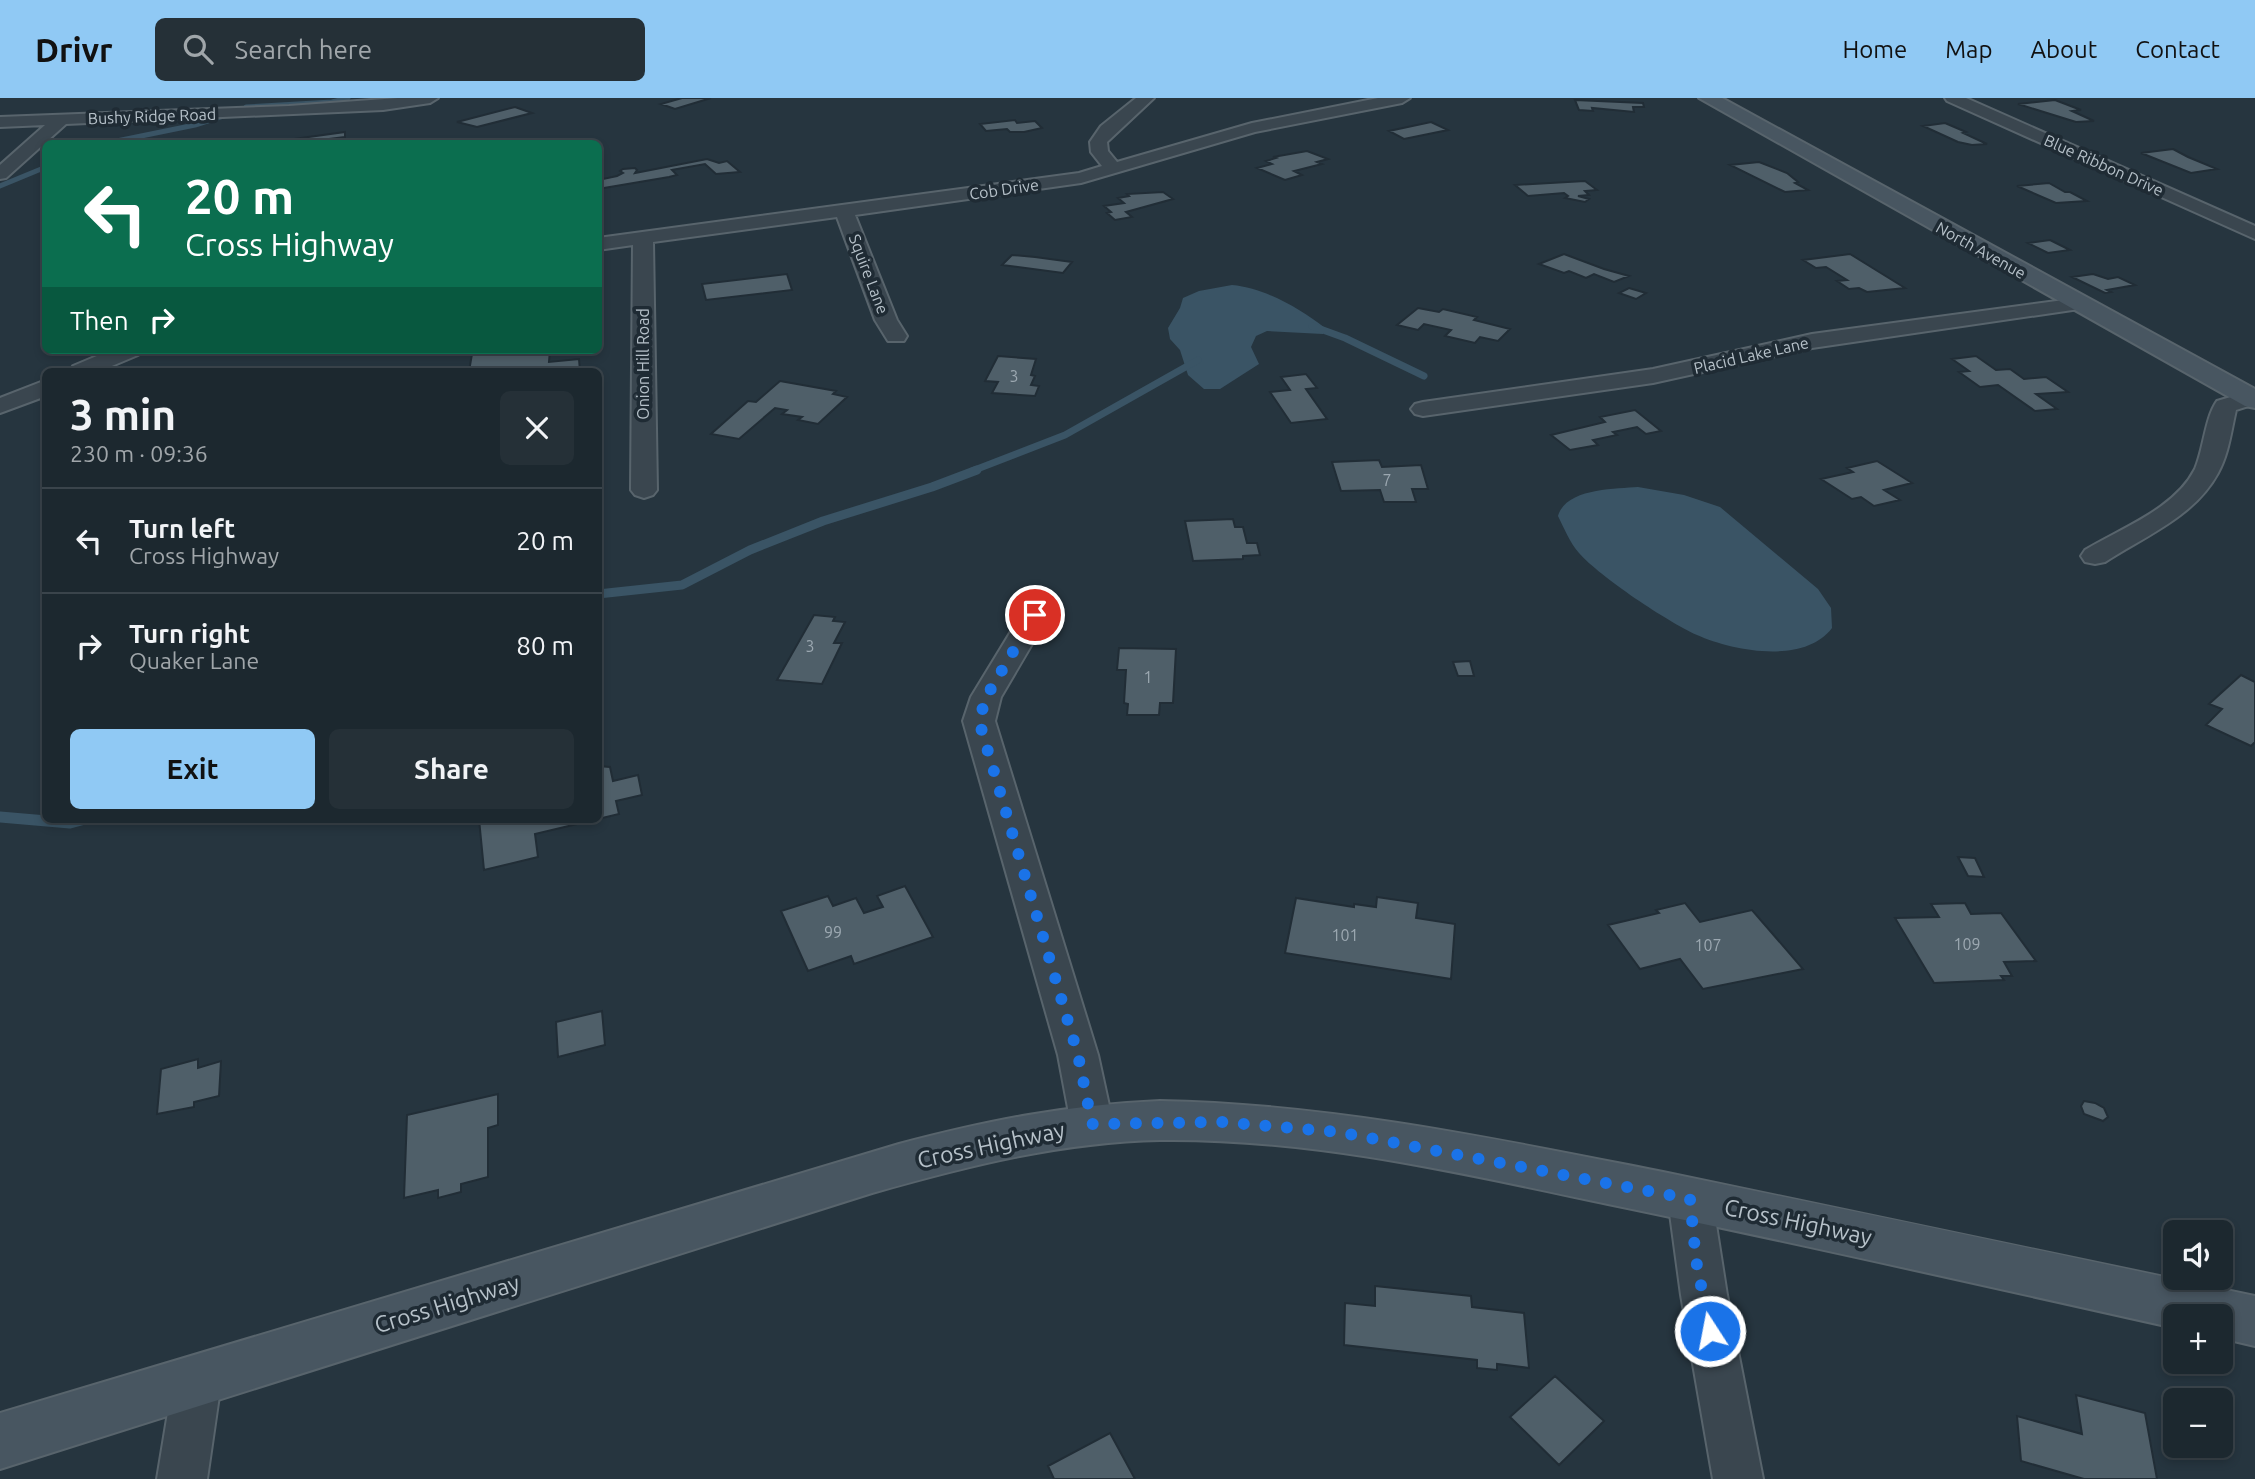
<!DOCTYPE html>
<html lang="en">
<head>
<meta charset="utf-8">
<style>
	body { margin:0; font-family:Ubuntu,sans-serif; background:#253037; color:#f1f3f6; height:100vh; display:flex; flex-direction:column; font-size:26px; white-space:nowrap }
	* { box-sizing:border-box; margin:0 }
	p { font-size:23px; color:#a0a6aa }
	.icon { flex:none; width:38px; height:38px; fill:none; stroke:currentColor; stroke-width:2; stroke-linecap:round; stroke-linejoin:round }
	.map { position:relative; flex:1; overflow:hidden }
	.side { position:absolute; left:42px; top:270px; width:560px; height:455px; display:flex; flex-direction:column; background:#1c282f; border-radius:10px; box-shadow:0 4px 10px #0003,0 0 0 2px #3a444b }
	.side>* { flex:none }
	.guide { position:absolute; left:42px; top:42px; width:560px; height:214px; border-radius:10px; box-shadow:0 4px 10px #0003,0 0 0 2px #3a444b; background:#0b6e4f; color:#fff; overflow:hidden }
	.tools { position:absolute; left:2163px; top:1122px; display:grid; gap:14px }
	.tools a { display:grid; place-items:center; width:70px; height:70px; border-radius:10px; background:#1c282f; box-shadow:0 4px 10px #0003,0 0 0 2px #3a444b; font-size:35px }
	.pin { position:absolute; display:grid; place-items:center; width:60px; height:60px; color:#fff; margin:-30px; border:4px solid #fff; border-radius:50%; box-shadow:0 2px 7px #0007 }
	.me { position:absolute; width:77px; margin:-38px; rotate:349deg; stroke-linejoin:round; filter:drop-shadow(0 0 5px #0008) }
	.turn { display:flex; align-items:center; gap:24px; height:147px; padding:0 28px; font-size:32px }
	.turn .icon { width:91px; height:91px; stroke-width:2.5 }
	.turn b { display:block; font-size:49px; line-height:60px }
	.then { display:flex; align-items:center; height:66px; padding:0 28px; background:#0003; gap:14px; font-size:26px }
	.round { display:grid; place-items:center; flex:none; width:74px; height:74px; border-radius:10px; background:#253037 }
	.summary { display:flex; align-items:center; justify-content:space-between; height:119px; padding:0 28px }
	h1 { font-size:42px; font-weight:600; line-height:52px }
	.primary-button { display:flex; gap:14px; margin-top:auto; padding:14px 28px }
	.primary-button a { flex:1; height:80px; border-radius:10px; background:#90c9f4; color:#111; font-size:28px; font-weight:600; line-height:80px; text-align:center }
	.primary-button a+a { background:#253037; color:#f1f3f6 }
	ul { padding:0; list-style:none }
	li { display:flex; align-items:center; gap:21px; height:105px; padding:0 28px; border-top:2px solid #3a444b }
	li div { flex:1 }
	li b { display:block; font-size:26px }
	li em { font-style:normal }
	header { display:flex; align-items:center; gap:42px; box-sizing:border-box; height:98px; padding:0 35px; background:#90c9f4; color:#111 }
	header strong { font-size:33px }
	nav { display:flex; gap:38px; margin-inline-start:auto; font-size:24px }
	.search { width:490px; height:63px; background:#253037; display:flex; align-items:center; gap:18px; box-sizing:border-box; padding:0 24px; border-radius:10px; color:#a0a6aa; font-size:26px }
	.map>svg:first-child { display:block }
	.water { fill:#3a5465 }
	.lines { fill:none; stroke-linecap:round; stroke-linejoin:round }
	.stream-far3 { stroke:#3a5465; stroke-width:5 }
	.stream-far2 { stroke:#3a5465; stroke-width:7 }
	.stream-far1 { stroke:#3a5465; stroke-width:9 }
	.stream { stroke:#3a5465; stroke-width:11 }
	.building { fill:#4f5f69; stroke:#212d36; stroke-width:2 }
	.street-casing { stroke:#58646c; stroke-width:4 }
	.secondary-casing { stroke:#58646c; stroke-width:4 }
	.street { fill:#3a464f; fill-rule:evenodd }
	.secondary { fill:#485661; fill-rule:evenodd }
	.route { stroke:#1a73e8; stroke-width:12; stroke-dasharray:0 21.6 }
	.labels { text-anchor:middle; stroke-width:7; stroke-linejoin:round; paint-order:stroke }
	.far-street-label { font-size:16px; fill:#b6c1c9; stroke:#1f2b34 }
	.number-label { font-size:16px; fill:#9ca8b1 }
	.near-street-label { font-size:23px; fill:#b6c1c9; stroke:#1f2b34 }
</style>
</head>
<body>
<header>
<strong>Drivr</strong>
<div class="search"><svg class="icon" aria-label="search" viewBox="0 0 24 24"><circle cx="10" cy="10" r="6"/><path d="M15 15l6 6"/></svg>Search here</div>
<nav><a>Home</a><a>Map</a><a>About</a><a>Contact</a></nav>
</header>
<div class="map">
<svg width="2255" height="1381" viewBox="0 0 2255 1381">
	<rect width="100%" height="100%" fill="#26353f"/>
	<path class="water" d="M1232 187C1265 190 1299 210 1325 230L1323 236 1267 233 1256 238 1251 249 1259 266 1220 291H1204L1188 277 1180 252 1170 241 1168 230 1180 210 1183 200 1199 193Z
		M1638 389 1684 397 1720 409 1818 491 1831 510 1832 530C1804 567 1733 553 1697 537 1668 524 1600 479 1579 455 1570 445 1564 430 1558 418 1566 390 1615 391 1638 389Z"/>
	<g class="lines">
		<path class="stream-far3" d="M246 9 332 4 348 0
			M102 46 195 27 223 18
			M0 88 46 69"/>
		<path class="stream-far2" d="M1312 228 1345 240 1424 278
			M972 373 1065 337 1198 262"/>
		<path class="stream-far1" d="M598 496 682 487 750 452 823 423 932 389 977 372"/>
		<path class="stream" d="M0 719 70 725 85 721"/>
	</g>
	<path class="building" d="M682 0H711L675 11 661 6Z
		M1575 2 1643 5 1644 9H1633L1634 14 1592 10 1593 13 1579 12Z
		M2055 2 2081 12 2072 13 2094 23 2076 24 2018 6Z
		M515 9 532 15 477 29 457 24Z
		M1015 22 1017 25 1035 23 1042 30 1024 34H1010L1007 31 986 33 980 26Z
		M1431 24 1448 32 1404 41 1389 33Z
		M1945 25 1966 34 1963 35 1987 46 1972 47 1958 44 1923 28Z
		M345 34V39L328 41 329 46H258Z
		M2173 51 2188 59 2217 71 2191 75 2141 55Z
		M1307 53 1328 61 1317 64 1322 66 1294 73 1302 77 1285 82 1257 70 1272 66 1266 63 1276 60 1273 59Z
		M707 61 719 65 727 63 740 74 716 76 705 66 672 72 677 77 669 79 598 91V82L617 78 623 75 620 73 623 71 635 70 637 72 635 75Z
		M1759 64 1787 75 1798 84 1795 85 1808 92 1785 94 1730 67Z
		M1585 83 1597 92 1585 93 1589 97 1578 98 1589 101 1585 104 1565 100 1568 98 1564 95 1528 98 1515 87Z
		M2049 85 2065 94H2070L2087 103 2056 105 2017 88Z
		M1163 94 1173 101 1126 114 1132 119 1115 122 1107 115 1111 114 1104 108 1124 105 1118 100 1129 98 1127 96Z
		M2050 142 2070 152 2048 155 2028 145Z
		M1564 156 1604 171 1629 178 1614 184 1594 176 1586 180 1569 173 1564 175 1539 166Z
		M1850 156 1905 190 1867 194 1859 190 1849 191 1837 183 1847 182 1826 169 1816 170 1803 162Z
		M1012 157 1035 159 1072 164 1063 175 1002 167Z
		M787 176 792 192 706 202 702 186Z
		M2093 176 2108 181 2118 179 2135 187 2107 192 2111 194 2105 195 2072 179Z
		M1629 190 1646 195 1636 201 1619 195Z
		M1418 210 1439 214 1443 211 1477 219 1474 222 1510 231 1498 243 1480 239 1475 245 1445 238 1451 232 1424 226 1418 232 1397 227Z
		M510 252H550L549 264 579 261 580 273H523L524 269 469 273 472 256Z
		M998 258 1036 261 1031 277 1035 278 1031 287 1039 288 1035 298 992 295 998 284 985 283Z
		M1976 258 1996 272 2010 271 2024 281 2046 279 2068 294 2036 296 2057 311 2035 313 1998 287 1980 289 1959 274 1969 273 1952 261Z
		M1306 276 1317 290 1306 291 1327 321 1291 325 1270 294 1290 292 1281 279Z
		M780 283 836 293 833 296 847 299 818 326 798 322 802 319 782 316 787 312 775 310 739 341 711 336 748 303 756 304Z
		M1635 312 1661 333 1646 336 1637 329 1613 334 1617 337 1593 342 1598 347 1570 352 1551 337 1605 324 1600 319Z
		M1379 362 1382 369 1421 367 1428 391H1412L1416 404H1384L1380 392 1341 393 1332 364Z
		M1877 363 1912 385 1884 392 1900 402 1874 408 1861 399 1852 401 1821 381 1853 374 1847 370Z
		M1233 421 1235 429H1243L1247 445H1257L1260 457 1243 458V461L1193 463 1185 423Z
		M814 517 835 519 833 523 845 524 834 545H842L822 586 777 582Z
		M1119 550 1176 551 1173 605H1160L1159 617H1127L1128 606 1124 605 1126 572H1117Z
		M1470 563 1474 578H1458L1453 564Z
		M2241 577 2255 584V644L2251 648 2206 627 2222 611 2209 606Z
		M598 668 610 669 613 683 638 677 642 697 616 703 619 716 535 736 538 759 484 772 479 721H598Z
		M1958 759 1975 760 1984 779 1968 778Z
		M905 788 933 839 854 866 851 858 808 873 781 813 828 798 833 808 856 800 864 815 883 809 877 798Z
		M1377 799 1418 805 1416 820 1455 826 1451 881 1285 855 1296 800 1354 809V806L1376 809Z
		M1685 805 1700 824 1752 812 1803 871 1703 891 1680 861 1640 871 1608 827 1659 815 1656 812Z
		M1965 805 1971 816 2001 815 2036 863 2004 864 2012 878H2001L2004 882 1934 885 1895 820 1939 819 1931 806Z
		M602 913 605 947 558 959 556 924Z
		M198 961V970L221 963 219 998 194 1004V1009L157 1016 161 971Z
		M498 996V1027L488 1030V1079L461 1086V1094L438 1100V1092L404 1100 407 1017Z
		M2084 1003 2095 1005 2104 1010 2108 1019 2103 1023 2084 1016 2081 1008Z
		M1375 1188 1471 1198 1472 1209 1524 1215 1529 1270 1497 1266V1272L1477 1270V1262L1344 1247 1345 1205 1375 1208Z
		M1555 1278 1604 1323 1559 1367 1510 1319Z
		M2076 1297 2145 1315 2157 1381H2084L2021 1363 2017 1318 2082 1336Z
		M1110 1335 1135 1381H1054L1048 1368Z"/>
	<g class="lines">
		<defs>
			<path id="street" d="M398 0H438L430 5 383 12 66 26 6 80 0 81V67L45 27 0 29V19L289 8Z
				M1136 0H1154L1107 44 1108 53 1117 64 1252 25 1378 0H1410L1402 5 1255 34 1081 85 855 117 897 222 907 238 904 243H888L875 222 837 119 653 144 657 392 653 397 644 400 635 397 631 392 633 147 598 152V140L1079 75 1102 68 1091 54 1090 44 1101 28Z
				M1945 0H1966L2255 128V141L1947 3Z
				M2079 200 2086 202 2090 206 2086 210 1812 250 1653 285 1423 318 1415 316 1411 311 1415 306 1423 304 1653 271 1812 236Z
				M111 252H141L138 257 100 273H70L73 268Z
				M46 282V298L0 315V300Z
				M2251 293 2255 294V306L2236 312C2231 333 2229 355 2218 375 2194 419 2145 438 2105 464L2095 466 2085 464 2081 458 2085 452C2121 430 2175 411 2195 371 2204 350 2205 320 2217 303Z
				M1035 508 1045 511 1049 517 1001 599 995 623 1098 957 1113 1026 1107 1038 1092 1043 1077 1038 1071 1026 1058 957 963 623 971 599 1021 517 1025 511Z
				M1690 1082 1705 1088 1712 1101 1727 1197 1763 1381H1713L1681 1197 1668 1101 1675 1088Z
				M197 1261 214 1268 221 1284 207 1381H157L173 1284 180 1268Z"/>
			<path id="secondary" d="M1699 0H1722L2255 291V310L2245 308Z
				M1160 1003C1331 1006 1496 1041 1663 1074 1861 1114 2058 1156 2255 1198V1248L2221 1240V1218H2175V1230C1986 1188 1798 1145 1608 1106 1461 1075 1311 1040 1160 1042 1061 1044 967 1068 872 1095L0 1371V1315L899 1046C990 1022 1066 1007 1160 1003Z"/>
		</defs>
		<use href="#street" class="street-casing"/>
		<use href="#secondary" class="secondary-casing"/>
		<use href="#street" class="street"/>
		<use href="#secondary" class="secondary"/>
	</g>
	<g class="lines">
		<path class="route" d="M1035 517 986 599 979 623 1078 957 1092 1026 1222 1024 1338 1034 1690 1101 1696 1162 1710 1233"/>
	</g>
	<g class="labels">
		<g class="far-street-label">
			<text transform="translate(152 18) rotate(-2)" y="6">Bushy Ridge Road</text>
			<text transform="translate(2104 67) rotate(24)" y="6">Blue Ribbon Drive</text>
			<text transform="translate(1004 91) rotate(-8)" y="6">Cob Drive</text>
			<text transform="translate(1981 152) rotate(29)" y="6">North Avenue</text>
			<text transform="translate(869 176) rotate(69)" y="6">Squire Lane</text>
			<text transform="translate(1751 257) rotate(-13)" y="6">Placid Lake Lane</text>
			<text transform="translate(643 266) rotate(-90)" y="6">Onion Hill Road</text>
		</g>
		<g class="number-label">
			<text x="1014" y="284">3</text>
			<text x="1387" y="388">7</text>
			<text x="810" y="554">3</text>
			<text x="1148" y="585">1</text>
			<text x="833" y="840">99</text>
			<text x="1345" y="843">101</text>
			<text x="1967" y="852">109</text>
			<text x="1708" y="853">107</text>
		</g>
		<g class="near-street-label">
			<text transform="translate(991 1047) rotate(-12)" y="8">Cross Highway</text>
			<text transform="translate(1798 1124) rotate(12)" y="8">Cross Highway</text>
			<text transform="translate(447 1206) rotate(-17)" y="8">Cross Highway</text>
		</g>
	</g>
</svg>
<div class="tools">
<a><svg class="icon" aria-label="sound" viewBox="0 0 24 24"><path d="M4 9h4l5-4v14l-5-4H4zM17 9q2 3 0 6"/></svg></a>
<a>+</a>
<a>−</a>
</div>
<div class="pin" style="left:1035px;top:517px;background:#d93025"><svg class="icon" aria-label="arrive" viewBox="0 0 24 24"><path d="M6 21V4h12l-3 4 3 4H6"/></svg></div>
<svg class="me" style="left:1710px;top:1233px" viewBox="-20 -20 40 40"><circle r="17" fill="#1a73e8" stroke="#fff" stroke-width="3"/><path d="M0-11L8 9 0 5-8 9z" fill="#fff"/></svg>
<div class="guide">
<div class="turn"><svg class="icon" aria-label="left" viewBox="0 0 24 24"><path d="M17 20v-9H6M10 6l-5 5 5 5"/></svg><div><b>20 m</b>Cross Highway</div></div>
<div class="then">Then<svg class="icon" aria-label="right" viewBox="0 0 24 24"><path d="M7 20v-9h11M14 6l5 5-5 5"/></svg></div>
</div>
<section class="side">
<div class="summary"><div><h1>3 min</h1><p>230 m · 09:36</p></div><a class="round"><svg class="icon" aria-label="close" viewBox="0 0 24 24"><path d="M6 6l12 12M18 6L6 18"/></svg></a></div>
<ul>
<li><svg class="icon" aria-label="left" viewBox="0 0 24 24"><path d="M17 20v-9H6M10 6l-5 5 5 5"/></svg><div><b>Turn left</b><p>Cross Highway</p></div><em>20 m</em></li>
<li><svg class="icon" aria-label="right" viewBox="0 0 24 24"><path d="M7 20v-9h11M14 6l5 5-5 5"/></svg><div><b>Turn right</b><p>Quaker Lane</p></div><em>80 m</em></li>
</ul>
<div class="primary-button"><a>Exit</a><a>Share</a></div>
</section>
</div>
</body>
</html>
